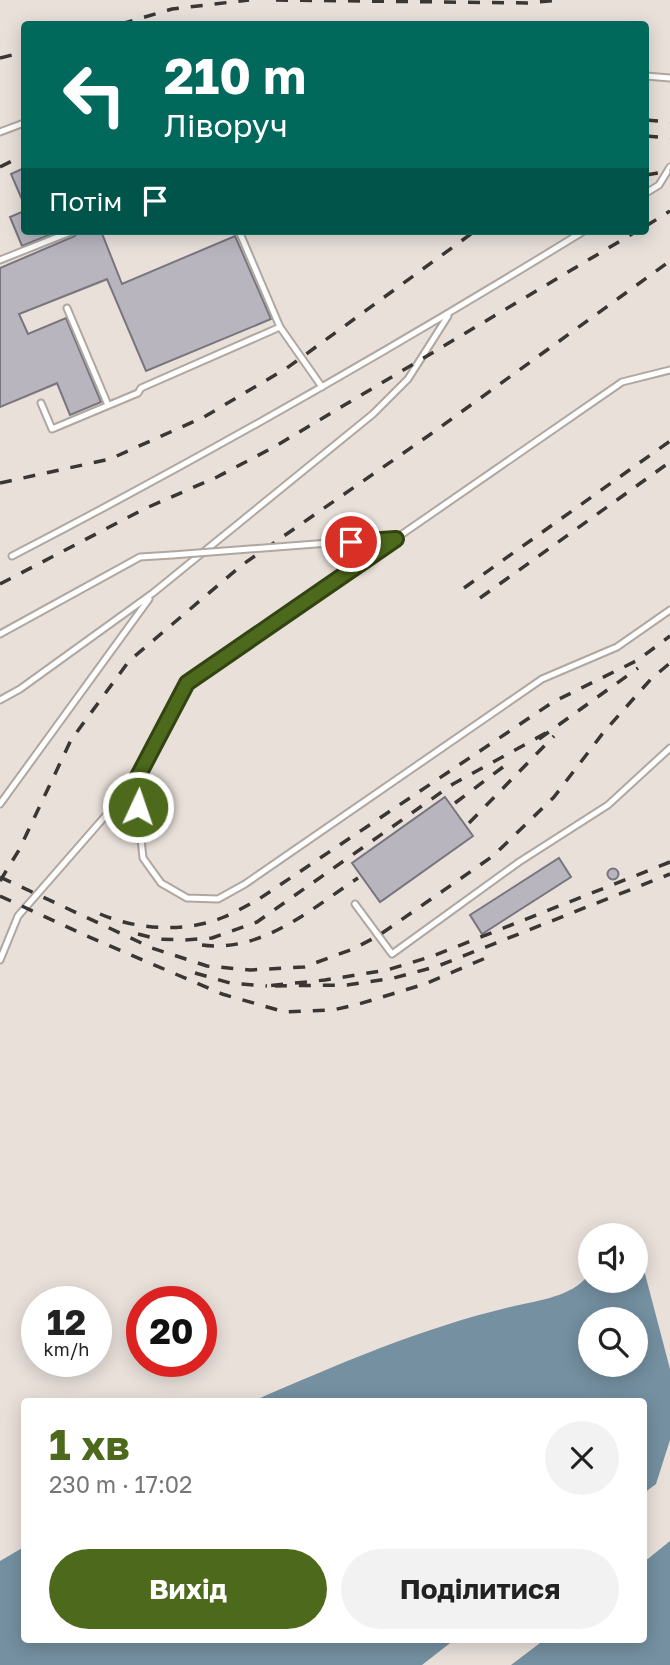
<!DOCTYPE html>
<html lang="uk">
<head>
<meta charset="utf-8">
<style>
	body { margin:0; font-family:"Golos Text",sans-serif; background:#f2f2f2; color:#222; height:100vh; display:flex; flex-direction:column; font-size:26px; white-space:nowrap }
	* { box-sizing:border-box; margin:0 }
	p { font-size:23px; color:#767676 }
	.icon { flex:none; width:38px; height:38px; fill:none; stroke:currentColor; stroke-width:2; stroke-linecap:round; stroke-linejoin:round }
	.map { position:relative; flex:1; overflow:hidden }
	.panel { position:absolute; left:21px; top:1398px; width:626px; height:245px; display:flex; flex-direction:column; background:#fff; border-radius:7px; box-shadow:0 4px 18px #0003 }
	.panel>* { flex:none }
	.top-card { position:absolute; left:21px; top:21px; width:628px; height:214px; border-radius:7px; box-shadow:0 4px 18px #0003; background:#00695c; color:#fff; overflow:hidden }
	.buttons { position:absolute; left:578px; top:1223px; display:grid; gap:14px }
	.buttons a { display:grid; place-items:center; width:70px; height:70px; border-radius:50%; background:#fff; box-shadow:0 4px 18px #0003; font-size:35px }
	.speed { position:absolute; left:21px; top:1286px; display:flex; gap:14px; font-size:35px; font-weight:700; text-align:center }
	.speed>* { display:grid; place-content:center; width:91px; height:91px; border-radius:50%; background:#fff; box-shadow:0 4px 18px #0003; line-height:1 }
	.speed small { font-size:18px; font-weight:400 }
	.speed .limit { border:10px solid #d22; background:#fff; color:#111 }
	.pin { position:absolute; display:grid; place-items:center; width:60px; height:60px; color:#fff; margin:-30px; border:4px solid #fff; border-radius:50%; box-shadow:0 2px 7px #0007 }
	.me { position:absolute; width:77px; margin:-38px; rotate:3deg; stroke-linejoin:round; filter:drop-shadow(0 0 5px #0008) }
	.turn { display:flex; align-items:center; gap:24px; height:147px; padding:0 28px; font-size:32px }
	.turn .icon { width:91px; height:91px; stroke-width:2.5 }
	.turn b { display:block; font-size:49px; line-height:60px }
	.then { display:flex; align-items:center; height:66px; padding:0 28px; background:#0003; gap:14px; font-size:26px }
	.round { display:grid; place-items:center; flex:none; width:74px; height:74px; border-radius:37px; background:#f2f2f2 }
	.summary { display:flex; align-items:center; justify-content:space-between; height:119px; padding:0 28px }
	h1 { font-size:42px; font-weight:700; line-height:52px; color:#4d691b }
	.cta { display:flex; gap:14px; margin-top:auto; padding:14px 28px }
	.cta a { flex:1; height:80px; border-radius:42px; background:#4d691b; color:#fff; font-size:28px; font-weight:700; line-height:80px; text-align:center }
	.cta a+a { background:#f2f2f2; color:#222 }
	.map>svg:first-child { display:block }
	.water { fill:#7490a1; fill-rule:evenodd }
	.shadow { fill:#0003 }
	.building { fill:#b8b5be; stroke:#78757e; stroke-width:2 }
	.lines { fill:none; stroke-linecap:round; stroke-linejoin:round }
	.service-casing { stroke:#afa7a0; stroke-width:9 }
	.service { stroke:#fff; stroke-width:5 }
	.rail { stroke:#3a3633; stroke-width:3.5; stroke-dasharray:12 12; stroke-linecap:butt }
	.service-bridge-casing { stroke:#afa7a0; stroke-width:9; stroke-linecap:butt }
	.service-bridge { stroke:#fff; stroke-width:5 }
	.route-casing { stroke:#324412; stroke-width:18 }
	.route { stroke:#4d691b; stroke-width:12 }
</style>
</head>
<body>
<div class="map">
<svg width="670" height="1665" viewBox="0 0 670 1665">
	<rect width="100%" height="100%" fill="#e9e0da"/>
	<path class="water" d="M635 1256 644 1270 670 1369V1440L656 1484 644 1493V1402H251C339 1364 426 1326 519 1305 543 1300 578 1294 590 1272V1281H635ZM590 1320H635V1365H590Z
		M670 1541V1665H511L544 1640H644V1562Z
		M24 1547V1640H454L422 1665H0V1561Z"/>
	<path class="shadow" d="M24 213V231H61L25 246 12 218Z
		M76 237 122 285 236 239 270 320 148 371 109 280 19 315 28 336 66 321 101 403 72 415 59 384 0 408V270Z
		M445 799 472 837 382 902 355 864Z
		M559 860 571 878 483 933Z
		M612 871 618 873 617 879 610 876Z"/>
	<path class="building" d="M24 168V204L11 174Z
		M24 211V231H59L22 246 10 217Z
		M78 231H101L122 284 235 236 271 319 146 371 107 279 19 314 28 334 66 318 101 402 70 415 57 383 0 407V268L75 236Z
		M445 797 473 836 380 902 352 863Z
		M559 858 571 877 482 934 470 915Z
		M607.5 874a5.5 5.5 0 1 1 11 0a5.5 5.5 0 1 1-11 0Z"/>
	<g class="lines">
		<defs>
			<path id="service" d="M646 76 670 78
				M0 132 24 123
				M646 193 659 185 670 167
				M239 231 280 327 322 387
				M0 260 73 231
				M67 308 108 405
				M41 403 52 429 138 393 141 388 280 327
				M329 543 396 539
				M12 556C207 455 397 346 584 231
				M0 634 140 557 172 555
				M0 700 20 689 153 593 373 414 408 379 448 316
				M135 782 143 858 161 883 187 898 218 899 245 884 542 679 617 647 670 610
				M0 804 149 599
				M355 904 392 954 519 862 608 805 670 748
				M0 960 18 916 135 782 187 683 622 382 670 370"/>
		</defs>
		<use href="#service" class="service-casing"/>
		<use href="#service" class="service"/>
		<path class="rail" d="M276 0 527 3 561 0
			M121 24 172 9 249 0
			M0 58 24 52
			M646 120 670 122
			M646 136 670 138
			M0 167 24 155
			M646 175 670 171
			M646 226 670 211
			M128 232 134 231
			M0 483 110 459 204 417 287 368 475 231
			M0 584 144 509 217 477 274 447 637 231
			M464 588 670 441
			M480 598 670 462
			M539 739 638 668
			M455 803 511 761
			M469 823 554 736
			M670 862 433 956 387 970 325 980 267 986 347 985 394 978 438 966 670 874
			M0 877 152 948 207 966 250 970 304 967 353 949 378 936 493 856 554 797 603 733 651 679 670 663
			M0 881 19 850 71 740 129 661 242 565 428 436 670 261
			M0 896 87 936 222 994 285 1012 333 1010 359 1004 425 984 488 957
			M100 914C138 930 186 933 224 917 236 912 248 905 259 899L553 702 638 660 670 636
			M138 934 157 939 185 940 212 938 257 922 453 784 546 733
			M202 945C262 953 311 909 358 878
			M195 973 230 983 267 986"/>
		<defs>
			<path id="service-bridge" d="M172 555 329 543"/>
		</defs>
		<use href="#service-bridge" class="service-bridge-casing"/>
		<use href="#service-bridge" class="service-bridge"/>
	</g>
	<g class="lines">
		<defs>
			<path id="route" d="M138 807 135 782 187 683 396 539 351 542"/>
		</defs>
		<use href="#route" class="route-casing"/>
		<use href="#route" class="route"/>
	</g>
</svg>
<div class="buttons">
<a><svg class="icon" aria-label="sound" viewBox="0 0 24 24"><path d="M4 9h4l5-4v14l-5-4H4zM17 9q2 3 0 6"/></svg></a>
<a><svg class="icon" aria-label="search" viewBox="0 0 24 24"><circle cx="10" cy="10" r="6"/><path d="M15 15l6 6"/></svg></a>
</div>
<div class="speed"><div>12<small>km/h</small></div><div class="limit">20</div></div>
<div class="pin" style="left:351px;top:542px;background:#d93025"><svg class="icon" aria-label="arrive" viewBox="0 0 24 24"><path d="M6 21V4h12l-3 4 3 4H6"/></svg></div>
<svg class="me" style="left:138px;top:807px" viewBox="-20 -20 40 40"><circle r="17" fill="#4d691b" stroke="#fff" stroke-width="3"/><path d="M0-11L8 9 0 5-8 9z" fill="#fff"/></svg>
<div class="top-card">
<div class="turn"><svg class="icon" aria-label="left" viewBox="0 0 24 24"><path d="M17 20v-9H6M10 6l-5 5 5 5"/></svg><div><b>210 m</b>Ліворуч</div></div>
<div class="then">Потім<svg class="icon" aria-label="arrive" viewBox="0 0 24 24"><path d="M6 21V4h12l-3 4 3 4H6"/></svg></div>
</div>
<section class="panel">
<div class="summary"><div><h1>1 хв</h1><p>230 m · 17:02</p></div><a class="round"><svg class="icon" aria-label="close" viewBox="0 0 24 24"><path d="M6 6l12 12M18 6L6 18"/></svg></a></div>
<div class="cta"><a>Вихід</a><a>Поділитися</a></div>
</section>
</div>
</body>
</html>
